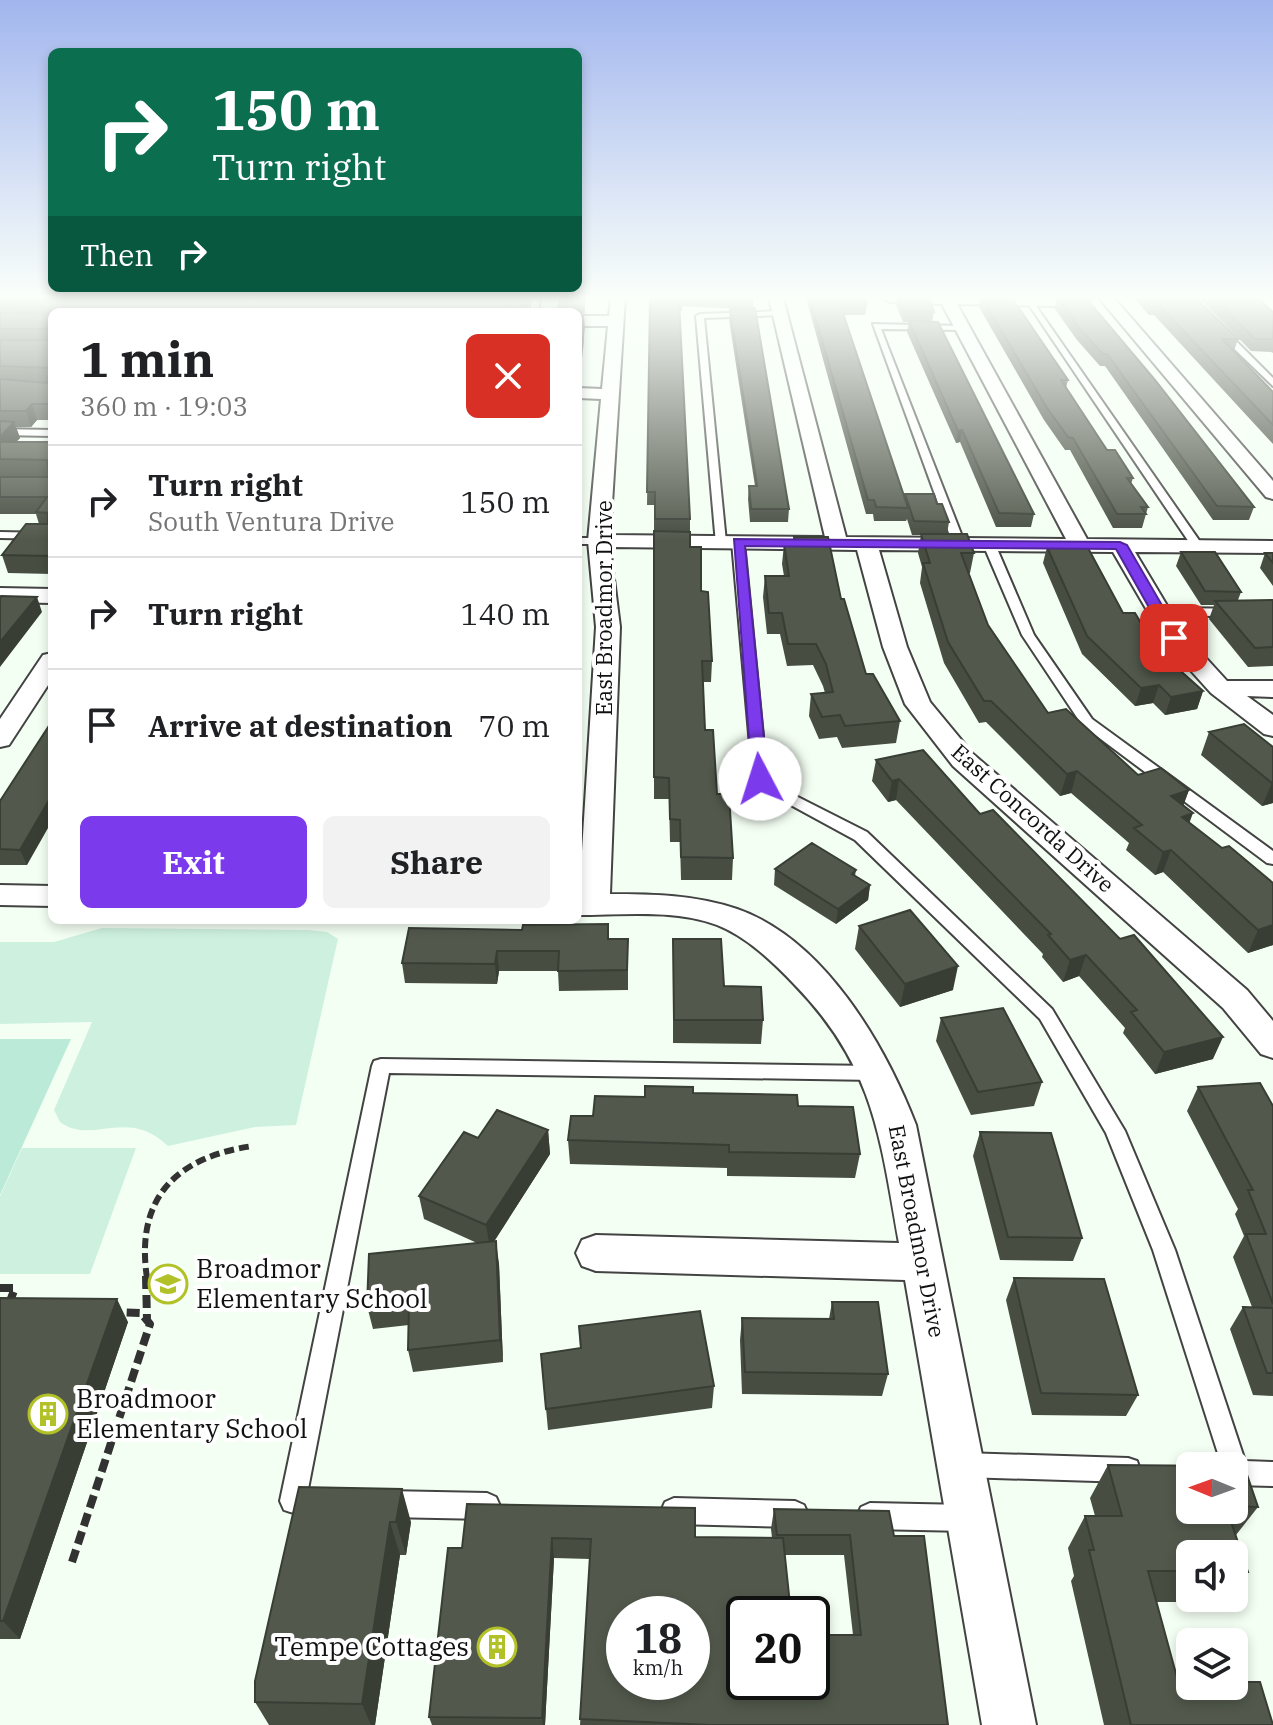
<!DOCTYPE html>
<html lang="en">
<head>
<meta charset="utf-8">
<style>
	body { margin:0; font-family:"IBM Plex Serif",serif; background:#f2f2f2; color:#202124; height:100vh; display:flex; flex-direction:column; font-size:30px; white-space:nowrap }
	* { box-sizing:border-box; margin:0 }
	p { font-size:26px; color:#757577 }
	.icon { flex:none; width:44px; height:44px; fill:none; stroke:currentColor; stroke-width:2; stroke-linecap:round; stroke-linejoin:round }
	.map { position:relative; flex:1; overflow:hidden }
	.panel { position:absolute; left:48px; top:308px; width:534px; height:616px; display:flex; flex-direction:column; background:#fff; border-radius:12px; box-shadow:0 4px 12px #0003 }
	.panel>* { flex:none }
	.guide { position:absolute; left:48px; top:48px; width:534px; height:244px; border-radius:12px; box-shadow:0 4px 12px #0003; background:#0b6e4f; color:#fff; overflow:hidden }
	.needle { width:52px; rotate:271deg }
	.controls { position:absolute; left:1176px; top:1452px; display:grid; gap:16px }
	.controls a { display:grid; place-items:center; width:72px; height:72px; border-radius:12px; background:#fff; box-shadow:0 4px 12px #0003; font-size:40px }
	.speed { position:absolute; left:606px; top:1596px; display:flex; gap:16px; font-size:40px; font-weight:700; text-align:center }
	.speed>* { display:grid; place-content:center; width:104px; height:104px; border-radius:50%; background:#fff; box-shadow:0 4px 12px #0003; line-height:1 }
	.speed small { font-size:20px; font-weight:400 }
	.speed .limit { border:4px solid #111; border-radius:12px; background:#fff; color:#111 }
	.pin { position:absolute; display:grid; place-items:center; width:68px; height:68px; color:#fff; margin:-34px; border-radius:16px; box-shadow:0 4px 12px #0006 }
	.me { position:absolute; width:88px; margin:-44px; rotate:355deg; stroke-linejoin:round; filter:drop-shadow(0 0 6px #0008) }
	.turn { display:flex; align-items:center; gap:28px; height:168px; padding:0 32px; font-size:36px }
	.turn .icon { width:104px; height:104px; stroke-width:2.5 }
	.turn b { display:block; font-size:56px; line-height:68px }
	.then { display:flex; align-items:center; height:76px; padding:0 32px; background:#0003; gap:16px; font-size:30px }
	.round { display:grid; place-items:center; flex:none; width:84px; height:84px; border-radius:12px; background:#f2f2f2 }
	.head { display:flex; align-items:center; justify-content:space-between; height:136px; padding:0 32px }
	h1 { font-size:48px; font-weight:700; line-height:60px }
	.cta { display:flex; gap:16px; margin-top:auto; padding:16px 32px }
	.cta a { flex:1; height:92px; border-radius:12px; background:#7c3aed; color:#fff; font-size:32px; font-weight:700; line-height:92px; text-align:center }
	.cta a+a { background:#f2f2f2; color:#202124 }
	ul { padding:0; list-style:none }
	li { display:flex; align-items:center; gap:24px; height:112px; padding:0 32px; border-top:2px solid #e0e0e0 }
	li div { flex:1 }
	li b { display:block; font-size:30px }
	li em { font-style:normal }
	.map>svg:first-child { display:block }
	.green { fill:#bcead9 }
	.pitch { fill:#cef1df }
	.lines { fill:none; stroke-linecap:round; stroke-linejoin:round }
	.lane-casing { stroke:#434343; stroke-width:4 }
	.street-casing { stroke:#434343; stroke-width:4 }
	.path-far1 { stroke:#323232; stroke-width:6; stroke-dasharray:10 5; stroke-linecap:butt }
	.path { stroke:#323232; stroke-width:8; stroke-dasharray:13 6; stroke-linecap:butt }
	.lane { fill:#fff; fill-rule:evenodd }
	.street { fill:#fff; fill-rule:evenodd }
	.wall { fill:#474d41; fill-rule:evenodd }
	.shaded-wall { fill:#393e35 }
	.building { fill:#52594c; stroke:#393e35; stroke-width:2; fill-rule:evenodd }
	.route { fill:#7c3aed; stroke:#51269a; stroke-width:2 }
	.labels { text-anchor:middle; stroke-width:8; stroke-linejoin:round; paint-order:stroke }
	.street-label { font-size:22px; fill:#101010; stroke:#fff }
	.near-poi-label { font-size:26px; fill:#101010; stroke:#fff; text-anchor:start }
</style>
</head>
<body>
<div class="map">
<svg width="1273" height="1725" viewBox="0 0 1273 1725">
	<rect width="100%" height="100%" fill="#f4fff3"/>
	<path class="green" d="M0 1039H71L0 1195Z"/>
	<path class="pitch" d="M102 928 308 930 327 932 338 939 296 1125 255 1127 168 1146C127 1106 92 1146 60 1122L54 1110 92 1022 0 1024V942H54Z
		M22 1148H136L90 1274H0V1196Z"/>
	<g class="lines">
		<defs>
			<path id="lane" d="M532 298H540L538 312H530Z
				M1025 299H1031L1203 546 1201 548H1193Z
				M783 311 780 315 704 318 726 542 716 544 696 316 700 314Z
				M873 324 963 326 967 328 963 330 881 329 965 544 963 546 953 544Z
				M1217 328H1223L1273 378V386L1217 332Z
				M0 429 52 430V436L0 435Z
				M0 532 52 533V539L0 538Z
				M578 538H599L605 541 599 544H578Z
				M738 539 744 542 767 777 786 791 867 832 1052 1009 1125 1131 1175 1250 1245 1461 1273 1462V1486L1234 1485V1466H1222L1153 1250 1106 1133 1040 1019 855 840 776 797 753 779 732 542Z
				M985 542 995 544 1034 635 1092 719 1273 851V864L1267 863 1082 725 1022 635 983 544Z
				M1159 608 1273 609V617L1155 615V609Z
				M381 1059 876 1066 883 1068 886 1073 883 1078 876 1080 389 1073 308 1489 324 1493 328 1502 324 1511C311 1516 297 1515 284 1510L280 1501 372 1066 374 1061Z
				M963 1453 1128 1458 1137 1461 1140 1470 1137 1479 1128 1482 963 1477 954 1474 951 1465 954 1456Z
				M386 1491 487 1493 496 1497 500 1506 496 1515 487 1519 386 1517 377 1513 373 1504 377 1495Z
				M674 1498 795 1501 804 1505 808 1514 804 1523 795 1527 674 1524 665 1520 661 1511 665 1502Z
				M870 1503 967 1505 976 1509 980 1518 976 1527 967 1531 870 1529 861 1525 857 1516 861 1507Z"/>
			<path id="street" d="M611 298H625L610 535 825 537 769 298H783L846 537 1066 539 942 304 890 302 883 298H1094L1055 306 957 304 1087 539 1273 541V553L1135 552 1184 634 1227 681H1273V697L1247 696 1273 715V736L1264 734 1211 693 1166 643 1113 552 879 550 907 647 930 702 973 754 1247 990 1273 1021V1058L1261 1054 1223 1008 953 766 905 704 883 647 857 550 610 547 620 627 610 894C653 894 696 895 737 909 824 939 885 1045 916 1125L1036 1725H982L905 1280 596 1271 582 1266 576 1253 582 1240 596 1235 899 1243C880 1136 874 1066 794 984 772 961 747 937 717 925 675 909 622 915 578 915L596 627 588 541 601 399 578 398V388L602 389 608 326H578V316H609Z
				M1099 298H1114L1273 481V499L1266 497Z
				M0 588 52 589V603L0 602Z
				M52 653V679L9 745 0 747V719L43 655Z
				M0 885 52 886V906L0 905Z"/>
		</defs>
		<use href="#lane" class="lane-casing"/>
		<use href="#street" class="street-casing"/>
		<path class="path-far1" d="M147 1278C135 1198 176 1157 253 1146"/>
		<path class="path" d="M146 1276 147 1320
			M0 1288H15L10 1301
			M72 1562 150 1324 141 1313 117 1312"/>
		<use href="#lane" class="lane"/>
		<use href="#street" class="street"/>
	</g>
	<path class="wall" d="M0 298H530L527 312H52V420H37L31 427H16L20 438 16 442H52V574L8 573 2 555 39 524 36 514H0V477H49L0 476V312L29 313 0 311Z
		M650 298H753V308L789 509 788 522H750L748 499 749 486H755L729 320 730 309H743L682 306V311H679L690 519V547L701 591 712 661 711 682H703L705 730 717 794 733 858 732 880H681L680 842H670L669 799H654V505H647Z
		M806 298H865L867 304 865 315H844L904 496 937 504 949 522 947 534 974 553 970 573H969L988 625 1048 713 1138 775 1189 790 1183 805 1189 822 1273 945 1248 953 1163 872 1155 875 1126 850 1129 843 1071 793 1060 796 986 722 979 723 944 663 920 583 922 567 918 553 921 535H912L907 519 906 521H874L873 514H866Z
		M897 298H929L934 312 932 322 1034 514 1031 527H996L960 442 956 443 907 332 909 322H903L896 305Z
		M980 298H1012L1068 380 1066 388 1107 450 1133 478 1131 484 1148 507 1142 528H1113L1070 450H1065L1044 420 979 307Z
		M1057 298 1254 507 1249 520H1213L1105 366H1100L1077 340 1055 309Z
		M1134 298H1196L1238 339 1234 351 1273 392V444L1154 315H1149Z
		M1199 298H1258L1273 312V353L1271 352 1251 351Z
		M794 537 841 599 866 674 900 721 896 743 842 748 837 737 819 739 809 716 811 694 825 693 823 686 813 665 787 666 780 634H767L763 597 765 576H784L782 564 784 544H793Z
		M1047 547 1123 613 1157 650 1203 691 1197 709 1165 715 1153 703 1135 706 1082 654 1043 563Z
		M1181 552 1241 592 1238 600H1273V666L1248 667 1209 619 1214 605H1201L1176 566Z
		M1265 553H1273V586L1260 568Z
		M52 721 27 865H0V801Z
		M1209 732 1273 747V803L1262 806 1201 755Z
		M876 760 980 814 1213 1059 1155 1074 1123 1033 1125 1028 1079 976 1063 982 1042 957 1043 954 896 800 888 802 872 781Z
		M775 869 856 870 855 876 870 885 868 900 836 924 774 885Z
		M859 926 953 990 900 1007 855 949Z
		M609 939H628V990L559 991 558 971H499L497 984 405 983 402 963Z
		M673 939 763 1020 761 1044 673 1043Z
		M941 1018 1042 1082 1034 1106 971 1115 936 1041Z
		M1198 1087 1273 1106V1396L1253 1395 1230 1329 1243 1307H1252L1233 1257 1244 1236 1235 1214 1238 1209 1187 1111Z
		M693 1093 798 1106 860 1154 855 1178 727 1176V1168L570 1164 568 1140 593 1116 645 1097Z
		M548 1130 550 1154 494 1241 499 1264 503 1362 413 1372 408 1350 409 1325 373 1329 367 1306 477 1243 424 1219 419 1196 478 1138Z
		M980 1132 1082 1238 1073 1261 1000 1260 973 1156Z
		M1014 1278 1138 1395 1126 1416 1032 1415 1006 1300Z
		M0 1298 128 1322 20 1639H0Z
		M832 1302 888 1374 882 1396 742 1394 740 1340 742 1318 829 1319Z
		M579 1326 714 1386 712 1408 548 1430 541 1354 580 1348Z
		M1108 1465 1190 1510H1234V1466L1258 1507 1236 1535 1248 1572 1234 1589V1554H1190V1598H1226L1223 1602H1156L1178 1681 1273 1725H1104L1071 1581 1074 1576 1068 1548 1085 1516H1095L1090 1498Z
		M299 1487 411 1522 406 1555H400L375 1725H269L255 1702Z
		M467 1504 695 1537 772 1538 771 1529 774 1509 894 1536 948 1725H580L590 1559 554 1558 545 1725H432L429 1717 462 1548ZM785 1555H844L853 1635 744 1682Z"/>
	<path class="shaded-wall" d="M526 298H530L527 312H522Z
		M585 298V313L578 315V312H575V303Z
		M584 328V341L579 385 578 386V372Z
		M32 404 37 420 31 427 26 411Z
		M14 422 20 438 0 459V437Z
		M962 430 960 442 956 443 958 431Z
		M37 597 42 612 0 667V642Z
		M1159 685 1153 703 1135 706 1141 688Z
		M1203 691 1197 709 1165 715 1171 697Z
		M1077 771 1071 793 1060 796 1067 774Z
		M899 779 896 800 888 802 892 781Z
		M1272 783H1273V803L1262 806Z
		M1189 790 1181 812 1171 796Z
		M52 795V821L27 865 20 850Z
		M1193 813 1185 835 1182 817Z
		M1171 850 1163 872 1155 875 1163 852Z
		M870 885 868 900 836 924 838 909Z
		M1273 925V945L1248 953 1258 930Z
		M497 951 499 971 497 984 495 964Z
		M1086 955 1079 976 1063 982 1070 960Z
		M958 966 953 990 900 1007 905 984Z
		M1223 1037 1213 1059 1155 1074 1164 1052Z
		M548 1130 550 1154 490 1248 486 1225Z
		M496 1241 499 1264 503 1362 500 1340Z
		M117 1299 128 1322 20 1639 3 1621Z
		M402 1489 411 1522 406 1555 396 1522Z
		M390 1522 400 1555 375 1725H371L362 1704Z
		M552 1538 554 1558 545 1725H543L542 1718Z"/>
	<path class="building" d="M15 298H526L522 312H52V404H32L26 411H0V379L47 383 50 368 0 366V340H48L50 329H0V312L48 314 51 301Z
		M560 298H585V300L575 303V312H558Z
		M650 298H682V300H679L690 519H655V492H647Z
		M810 298H865L867 304H840L908 508 876 507 874 500H868Z
		M899 298H929L934 312 904 311Z
		M982 298H1012L1068 380H1061L1107 450H1115L1133 478H1127L1148 507H1141L1146 514H1117L1073 438 1068 437 1047 408Z
		M1057 298H1086L1155 380 1254 507 1217 506 1107 354H1103L1080 329Z
		M1148 298H1196L1238 339H1222L1273 392V425L1157 303H1152Z
		M1214 298H1258L1273 312V339H1255Z
		M755 308 789 509H751L749 486H757L730 309Z
		M578 314 583 316 584 328 578 372Z
		M909 321 938 322 1034 514 999 513 962 430 958 431Z
		M0 421 14 422 0 437Z
		M0 442H52V556L2 555 26 524H48V513L36 512 47 497H0V477H49L47 460 0 459Z
		M905 494H934L937 504H942L949 522 914 521Z
		M654 531 690 532V547H701V591L708 592 712 661H702L705 730H713L717 794H729L733 858 681 857 680 820 670 819 669 778 654 777Z
		M921 534H967L974 553H961L988 625 1048 713 1066 709 1138 775 1161 768 1189 790 1171 796 1193 813 1182 817 1222 848 1229 846 1273 883V925L1258 930 1171 850 1163 852 1134 828 1142 825 1077 771 1067 774 991 701H984L948 642 923 563H930Z
		M794 537H828L841 599H844L866 674H873L900 721 845 726 840 715 822 717 811 694 833 692 826 664 816 644H788L782 613H769L765 576H789L784 544H795Z
		M1047 547 1088 548 1123 613H1135L1157 650 1203 691 1171 697 1159 685 1141 688 1087 636Z
		M1181 552H1215L1241 592 1205 591Z
		M1265 553H1273V563Z
		M1 596 37 597 0 642V598Z
		M1273 600V647L1255 648 1215 601Z
		M52 721V795L20 850 0 849V801Z
		M1244 724 1273 747V783H1272L1209 732Z
		M923 750 980 814 993 810 1120 939 1134 935 1223 1037 1164 1052 1131 1012 1137 1010 1086 955 1070 960 1048 935 1051 934 899 779 892 781 876 760Z
		M812 843 856 870 852 874 870 885 838 909 775 869Z
		M910 910 958 966 905 984 859 926Z
		M608 924V939H628L627 970 558 971 559 951H497L495 964 402 963 409 928 522 930 523 925Z
		M673 939H721L724 986 761 987 763 1020H674Z
		M1003 1008 1042 1082 978 1092 941 1018Z
		M1260 1083 1273 1106V1304L1246 1234H1266L1248 1190H1253L1198 1087Z
		M645 1086 693 1087V1093L797 1095 798 1106 853 1107 860 1154 729 1152V1145L568 1140 571 1116H593L595 1096 645 1097Z
		M497 1110 548 1130 486 1225 419 1196 464 1132 478 1138Z
		M980 1132 1051 1133 1082 1238 1008 1237Z
		M496 1241 500 1340 408 1350 409 1302 367 1306 369 1254Z
		M1014 1278 1104 1279 1138 1395 1041 1393Z
		M0 1298 117 1299 3 1621H0Z
		M832 1302H878L888 1374 745 1372 742 1318 834 1319Z
		M1243 1307 1273 1308V1373H1267Z
		M700 1311 714 1386 546 1409 541 1354 581 1348 579 1326Z
		M1108 1465 1231 1466H1190V1510H1227L1248 1572H1234V1554H1190V1571H1148L1178 1681H1190V1686H1234V1682H1260L1273 1725H1131L1089 1550H1094L1085 1516H1122Z
		M1234 1466H1244L1258 1507 1234 1506Z
		M299 1487 402 1489 396 1522H390L362 1704 255 1702V1681Z
		M467 1504 695 1508V1537L783 1538 791 1614H744V1682H812V1635H861L850 1535H777L774 1509 889 1511 894 1536H924L948 1725H710L580 1719 591 1539 552 1538 542 1718 429 1717 448 1548H462ZM624 1614H692V1682H624Z"/>
	<linearGradient id="sky" x2="0" y2="1"><stop stop-color="#a2b6ee"/><stop offset="0.55" stop-color="#fafffa"/><stop offset="1" stop-color="#fafffa" stop-opacity="0"/></linearGradient>
	<rect width="1273" height="540" fill="url(#sky)"/>
	<path class="route" d="M734 539 1120 542 1127 545 1181 638 1168 641 1116 549 745 546 768 779 760 784 752 779Z"/>
	<defs>
		<symbol id="school-ring" viewBox="-11 -11 22 22"><circle r="9.5" fill="#fff" stroke="#b2c127" stroke-width="1.5"/><path d="M0-5L7-2L0 1L-7-2ZM-4 1L0 2.5L4 1V4Q0 6-4 4Z" fill="#b2c127"/></symbol>
		<symbol id="building-ring" viewBox="-11 -11 22 22"><circle r="9.5" fill="#fff" stroke="#b2c127" stroke-width="1.5"/><path d="M-4-6H4V6H1V3H-1V6H-4ZM-2.5-4.3h1.7v1.8h-1.7ZM.8-4.3h1.7v1.8H.8ZM-2.5-1h1.7V.8h-1.7ZM.8-1h1.7V.8H.8Z" fill="#b2c127"/></symbol>
	</defs>
	<g fill-rule="evenodd">
		<use href="#school-ring" x="146" y="1262" width="44" height="44"/>
		<use href="#building-ring" x="26" y="1392" width="44" height="44"/>
		<use href="#building-ring" x="475" y="1625" width="44" height="44"/>
	</g>
	<g class="labels">
		<g class="street-label">
			<text transform="translate(604 608) rotate(-90)" y="8">East Broadmor Drive</text>
			<text transform="translate(1033 818) rotate(42)" y="8">East Concorda Drive</text>
			<text transform="translate(917 1231) rotate(79)" y="8">East Broadmor Drive</text>
		</g>
		<g class="near-poi-label">
			<text x="196" y="1278">Broadmor<tspan x="196" dy="30">Elementary School</tspan></text>
			<text x="76" y="1408">Broadmoor<tspan x="76" dy="30">Elementary School</tspan></text>
			<text x="469" y="1656" text-anchor="end">Tempe Cottages</text>
		</g>
	</g>
</svg>
<div class="controls">
<a><svg class="needle" viewBox="-14 -14 28 28"><path d="M0-13l5 13h-10z" fill="#e53935"/><path d="M0 13l5-13h-10z" fill="#757577"/></svg></a>
<a><svg class="icon" aria-label="sound" viewBox="0 0 24 24"><path d="M4 9h4l5-4v14l-5-4H4zM17 9q2 3 0 6"/></svg></a>
<a><svg class="icon" aria-label="layers" viewBox="0 0 24 24"><path d="M12 4l9 5-9 5-9-5zM3 14l9 5 9-5"/></svg></a>
</div>
<div class="speed"><div>18<small>km/h</small></div><div class="limit">20</div></div>
<div class="pin" style="left:1174px;top:638px;background:#d93025"><svg class="icon" aria-label="arrive" viewBox="0 0 24 24"><path d="M6 21V4h12l-3 4 3 4H6"/></svg></div>
<svg class="me" style="left:760px;top:779px" viewBox="-20 -20 40 40"><circle r="19" fill="#fff"/><path d="M0-13L10 11 0 6-10 11z" fill="#7c3aed"/></svg>
<div class="guide">
<div class="turn"><svg class="icon" aria-label="right" viewBox="0 0 24 24"><path d="M7 20v-9h11M14 6l5 5-5 5"/></svg><div><b>150 m</b>Turn right</div></div>
<div class="then">Then<svg class="icon" aria-label="right" viewBox="0 0 24 24"><path d="M7 20v-9h11M14 6l5 5-5 5"/></svg></div>
</div>
<section class="panel">
<div class="head"><div><h1>1 min</h1><p>360 m · 19:03</p></div><a class="round" style="background:#d93025;color:#fff"><svg class="icon" aria-label="close" viewBox="0 0 24 24"><path d="M6 6l12 12M18 6L6 18"/></svg></a></div>
<ul>
<li><svg class="icon" aria-label="right" viewBox="0 0 24 24"><path d="M7 20v-9h11M14 6l5 5-5 5"/></svg><div><b>Turn right</b><p>South Ventura Drive</p></div><em>150 m</em></li>
<li><svg class="icon" aria-label="right" viewBox="0 0 24 24"><path d="M7 20v-9h11M14 6l5 5-5 5"/></svg><div><b>Turn right</b></div><em>140 m</em></li>
<li><svg class="icon" aria-label="arrive" viewBox="0 0 24 24"><path d="M6 21V4h12l-3 4 3 4H6"/></svg><div><b>Arrive at destination</b></div><em>70 m</em></li>
</ul>
<div class="cta"><a>Exit</a><a>Share</a></div>
</section>
</div>
</body>
</html>
